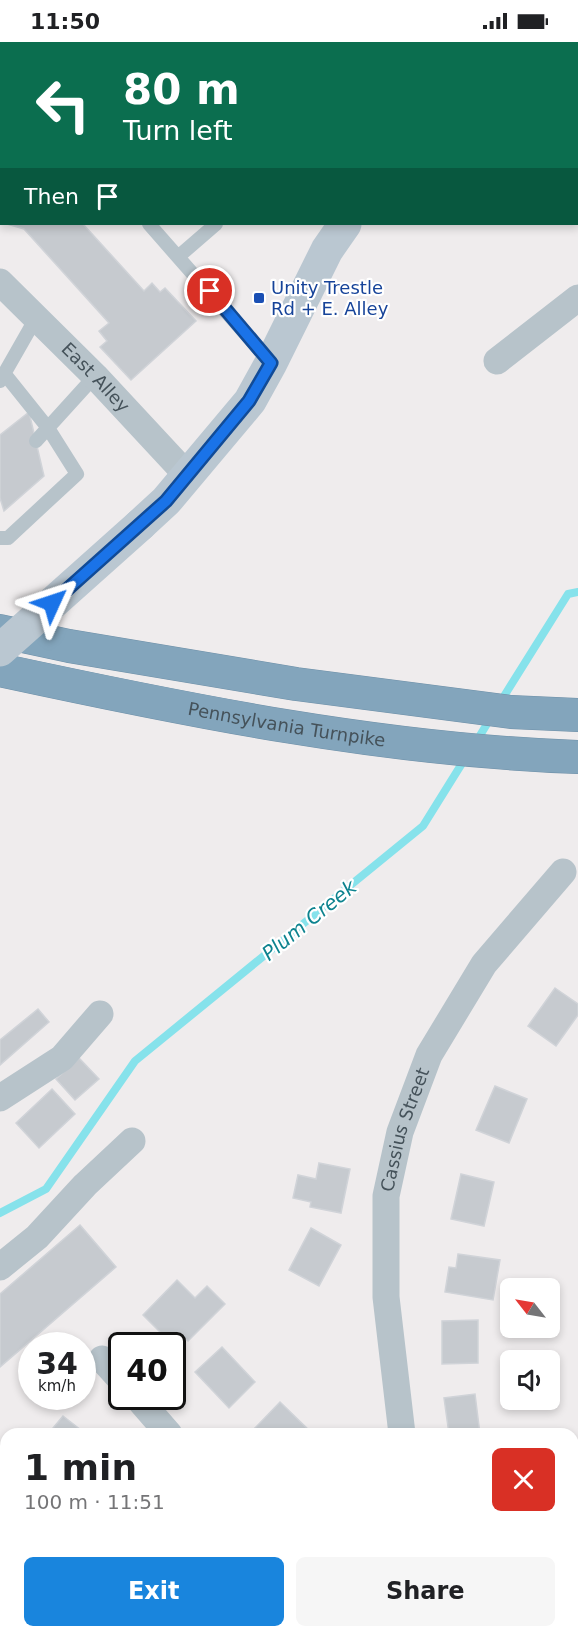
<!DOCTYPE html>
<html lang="en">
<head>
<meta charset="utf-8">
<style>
	body { margin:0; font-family:"DejaVu Sans",sans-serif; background:#f6f6f6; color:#202124; height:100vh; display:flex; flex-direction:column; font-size:22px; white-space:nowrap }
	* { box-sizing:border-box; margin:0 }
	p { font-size:20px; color:#757577 }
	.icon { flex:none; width:33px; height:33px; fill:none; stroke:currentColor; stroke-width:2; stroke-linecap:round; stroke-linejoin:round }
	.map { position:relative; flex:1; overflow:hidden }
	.details { position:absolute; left:0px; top:1386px; width:579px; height:210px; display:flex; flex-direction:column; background:#fff; border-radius:18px 18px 0 0; box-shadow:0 3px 9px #0003 }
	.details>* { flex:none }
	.hud { position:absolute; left:0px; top:0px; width:579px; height:183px; box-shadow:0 3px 9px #0003; background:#0b6e4f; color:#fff; overflow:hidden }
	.needle { width:39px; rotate:301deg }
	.fabs { position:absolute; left:500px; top:1236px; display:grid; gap:12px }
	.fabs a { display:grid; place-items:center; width:60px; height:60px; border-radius:9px; background:#fff; box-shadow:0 3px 9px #0003; font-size:30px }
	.speed { position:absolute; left:18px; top:1290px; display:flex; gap:12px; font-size:30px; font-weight:700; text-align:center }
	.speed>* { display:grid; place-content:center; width:78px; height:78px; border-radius:50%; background:#fff; box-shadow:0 3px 9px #0003; line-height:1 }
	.speed small { font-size:15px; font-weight:400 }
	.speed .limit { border:3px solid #111; border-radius:9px; background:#fff; color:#111 }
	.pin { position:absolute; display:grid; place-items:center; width:51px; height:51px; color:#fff; margin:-26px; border:3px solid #fff; border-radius:50%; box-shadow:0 2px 6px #0007 }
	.me { position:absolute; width:66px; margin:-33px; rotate:48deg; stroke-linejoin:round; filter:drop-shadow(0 0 4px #0008) }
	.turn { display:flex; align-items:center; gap:21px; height:126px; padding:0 24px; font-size:27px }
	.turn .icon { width:78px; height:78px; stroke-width:2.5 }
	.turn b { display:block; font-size:42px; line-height:51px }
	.then { display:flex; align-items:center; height:57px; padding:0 24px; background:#0003; gap:12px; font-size:22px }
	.round { display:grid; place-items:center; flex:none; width:63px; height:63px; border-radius:9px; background:#f6f6f6 }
	.summary { display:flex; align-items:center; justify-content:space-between; height:102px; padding:0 24px }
	h1 { font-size:36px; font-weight:700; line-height:45px }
	.primary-button { display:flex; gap:12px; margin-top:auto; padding:12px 24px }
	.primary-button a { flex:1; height:69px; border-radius:9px; background:#1985dd; color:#fff; font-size:24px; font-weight:700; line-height:69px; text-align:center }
	.primary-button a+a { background:#f6f6f6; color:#202124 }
	.status { display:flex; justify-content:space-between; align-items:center; height:42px; padding:0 30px; background:#fff; direction:ltr }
	.status svg { height:16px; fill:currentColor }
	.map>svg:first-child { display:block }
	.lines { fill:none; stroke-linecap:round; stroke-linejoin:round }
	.stream { stroke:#86e2eb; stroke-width:8 }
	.building { fill:#c6cacf; stroke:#d0d3d8; stroke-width:1.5 }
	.highway-casing { stroke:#6f90a8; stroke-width:34 }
	.lane { stroke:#b7c3ca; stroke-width:14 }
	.street { stroke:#b7c3ca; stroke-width:27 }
	.secondary { stroke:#bac7d1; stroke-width:33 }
	.highway { stroke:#83a5bc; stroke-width:33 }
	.secondary-bridge { stroke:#bac7d1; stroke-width:33 }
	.route-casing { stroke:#114b97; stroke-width:15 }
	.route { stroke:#1a73e8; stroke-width:10 }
	.transit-dot { fill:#1a4fb4; stroke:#fff; stroke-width:2 }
	.labels { text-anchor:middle; stroke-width:4.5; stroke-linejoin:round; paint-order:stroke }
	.transit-label { font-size:18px; fill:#164399; stroke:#fff; text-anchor:start }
	.street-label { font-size:18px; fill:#45525a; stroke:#fff }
	.water-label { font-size:20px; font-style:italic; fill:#0d838f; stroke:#fff }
</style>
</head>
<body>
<div class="status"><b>11:50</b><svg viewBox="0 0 49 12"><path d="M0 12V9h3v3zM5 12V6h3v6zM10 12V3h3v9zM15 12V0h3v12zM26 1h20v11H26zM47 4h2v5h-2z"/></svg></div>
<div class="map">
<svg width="578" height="1596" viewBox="0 0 578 1596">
	<rect width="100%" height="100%" fill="#efeced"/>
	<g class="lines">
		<path class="stream" d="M501 659 568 552 578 550
			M476 700 490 677
			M0 1171 46 1147 135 1019 423 784 466 715"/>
	</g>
	<path class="building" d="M269 0H380L267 2Z
		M7 182H83L144 249 152 241 160 250 165 246 196 279 131 338 100 305 107 299 99 289 109 281 24 187Z
		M29 370 44 434 4 469 0 456V393Z
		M555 946 578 962V973L556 1004 528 984Z
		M38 967 49 980 0 1023V998Z
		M79 1016 99 1037 75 1058 56 1037Z
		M495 1044 527 1057 509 1101 476 1088Z
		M52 1047 75 1072 39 1106 16 1081Z
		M319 1121 350 1127 341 1171 310 1165 311 1160 293 1156 298 1133 316 1137Z
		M461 1132 494 1140 484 1184 451 1177Z
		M80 1183 116 1225 0 1325V1252Z
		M311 1186 341 1203 319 1244 289 1228Z
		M458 1212 500 1218 493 1258 445 1250 449 1225 456 1226Z
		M177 1238 195 1256 207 1244 225 1262 188 1299 178 1290 169 1299 143 1273Z
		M478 1278V1321L442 1322V1279Z
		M222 1305 255 1340 229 1366 195 1330Z
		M475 1352 480 1392H449L444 1356Z
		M280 1360 313 1392H257L253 1388Z
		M63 1374 86 1392H48Z
		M535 1590H573L577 1596H539Z"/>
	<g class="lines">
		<defs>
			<g id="highway">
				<path d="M0 589 69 604 296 642 511 670 578 673"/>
				<path id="s3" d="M0 628C190 669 383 708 578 715"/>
			</g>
		</defs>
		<use href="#highway" class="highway-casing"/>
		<path class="lane" d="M139 2 140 0
			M438 2 440 0
			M0 128 2 126
			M149 182 271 321
			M179 214 216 182
			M0 339 36 276
			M36 399 95 334
			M0 496H8L77 432 48 386 4 331"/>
		<g class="street">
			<path d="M15 2 17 0"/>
			<path d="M0 17 2 15"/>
			<path id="s1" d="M0 240 95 334 187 433"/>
			<path d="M497 319 578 256"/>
			<path d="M0 1056 62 1016 100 972"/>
			<path d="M0 1225 37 1195 85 1143 132 1099"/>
			<path d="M102 1317 122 1339"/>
			<path d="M136 1354 169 1392"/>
			<path id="s2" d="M402 1392 386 1255V1154L400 1090 429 1013 484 922 563 830"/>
			<path d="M393 1590 400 1596"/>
		</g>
		<path class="secondary" d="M538 2 540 0
			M140 483 166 459 250 359 271 321 327 208 345 182"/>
		<use href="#highway" class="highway"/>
		<path class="secondary-bridge" d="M0 608 140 483"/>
	</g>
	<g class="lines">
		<defs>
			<path id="route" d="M52 561 166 459 249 359 271 321 210 249"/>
		</defs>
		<use href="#route" class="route-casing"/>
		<use href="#route" class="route"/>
	</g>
	<rect class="transit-dot" x="253" y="250" width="12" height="12" rx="3"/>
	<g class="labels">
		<g class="transit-label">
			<text x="271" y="252">Unity Trestle<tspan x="271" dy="21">Rd + E. Alley</tspan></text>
		</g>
		<g class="street-label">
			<text dy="6" stroke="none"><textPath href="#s1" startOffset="135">East Alley</textPath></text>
			<text dy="6" stroke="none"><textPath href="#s3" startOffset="292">Pennsylvania Turnpike</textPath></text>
			<text dy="6" stroke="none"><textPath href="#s2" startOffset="308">Cassius Street</textPath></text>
		</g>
		<g class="water-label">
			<text transform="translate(309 878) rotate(-39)" y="7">Plum Creek</text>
		</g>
	</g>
</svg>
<div class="fabs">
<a><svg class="needle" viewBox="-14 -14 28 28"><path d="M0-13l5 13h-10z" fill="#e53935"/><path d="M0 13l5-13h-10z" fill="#757577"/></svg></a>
<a><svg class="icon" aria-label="sound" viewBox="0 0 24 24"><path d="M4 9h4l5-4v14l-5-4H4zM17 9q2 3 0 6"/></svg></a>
</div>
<div class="speed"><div>34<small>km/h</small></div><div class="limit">40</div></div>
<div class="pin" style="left:210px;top:249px;background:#d93025"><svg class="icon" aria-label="arrive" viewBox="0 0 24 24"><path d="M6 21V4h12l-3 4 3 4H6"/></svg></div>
<svg class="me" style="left:52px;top:561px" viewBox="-20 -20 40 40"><path d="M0-17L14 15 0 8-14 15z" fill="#1a73e8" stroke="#fff" stroke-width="4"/></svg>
<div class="hud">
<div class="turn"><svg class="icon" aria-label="left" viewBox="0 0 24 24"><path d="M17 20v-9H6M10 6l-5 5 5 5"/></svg><div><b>80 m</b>Turn left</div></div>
<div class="then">Then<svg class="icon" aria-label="arrive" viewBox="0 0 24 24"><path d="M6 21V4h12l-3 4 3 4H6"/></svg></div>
</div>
<section class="details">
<div class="summary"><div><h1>1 min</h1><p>100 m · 11:51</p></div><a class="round" style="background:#d93025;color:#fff"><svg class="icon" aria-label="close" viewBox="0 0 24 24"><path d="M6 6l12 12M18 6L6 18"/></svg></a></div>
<div class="primary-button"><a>Exit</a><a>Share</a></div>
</section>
</div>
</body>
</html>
